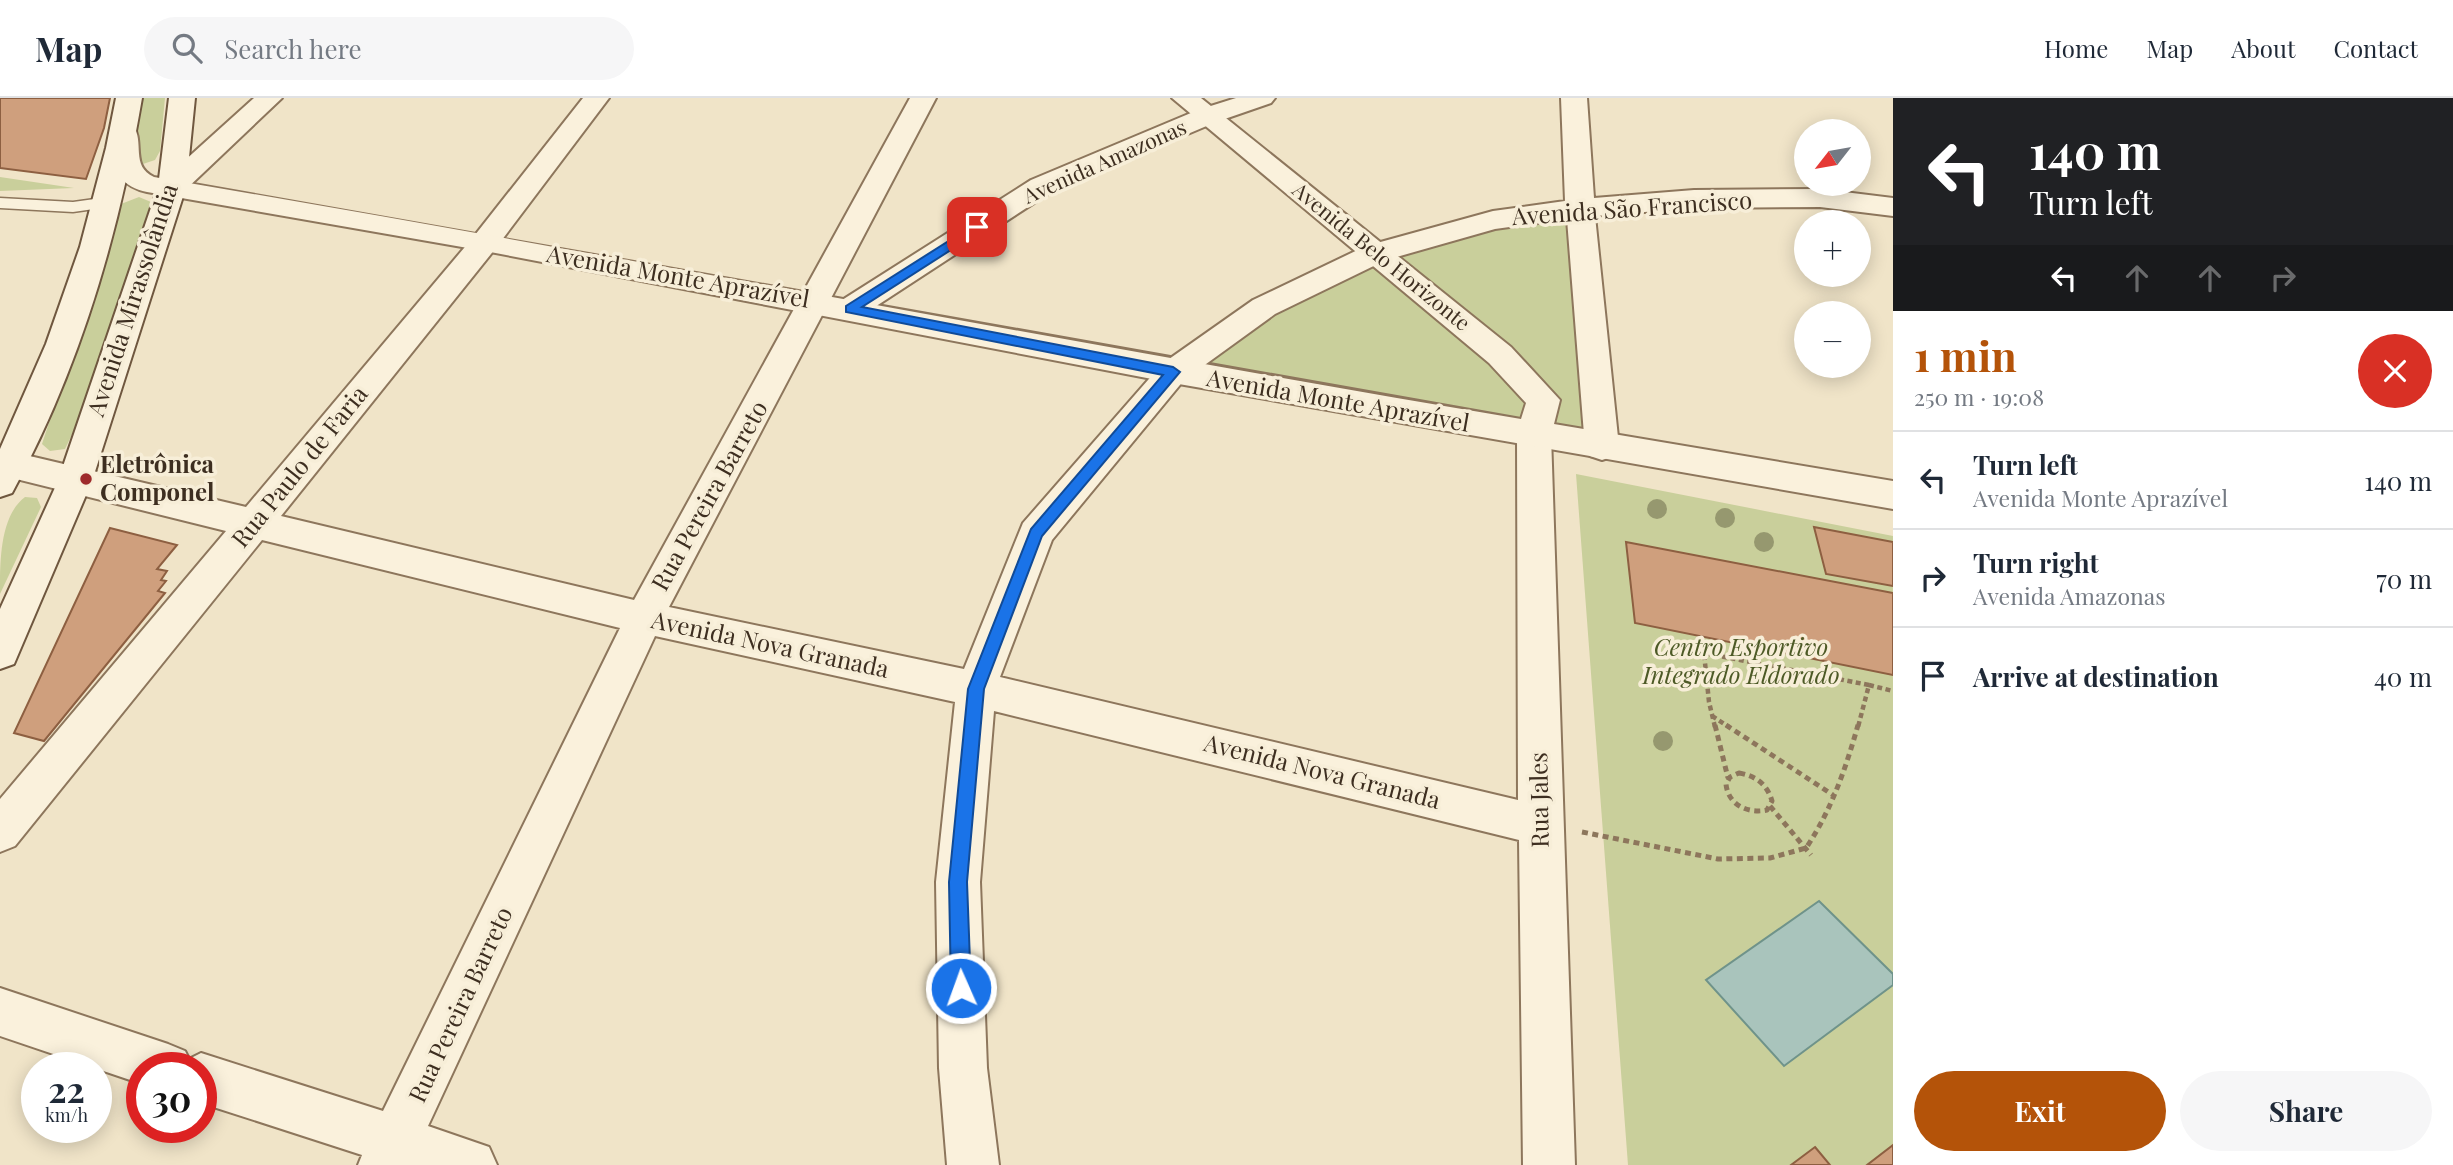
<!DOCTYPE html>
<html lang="en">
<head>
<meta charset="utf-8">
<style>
	body { margin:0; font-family:"Playfair Display",serif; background:#f6f6f7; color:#1f2937; height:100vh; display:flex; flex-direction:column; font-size:26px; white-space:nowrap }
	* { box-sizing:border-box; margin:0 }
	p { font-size:23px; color:#747a83 }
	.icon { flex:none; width:38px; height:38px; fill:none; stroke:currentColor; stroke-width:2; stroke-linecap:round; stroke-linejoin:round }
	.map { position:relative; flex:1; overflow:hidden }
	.details { display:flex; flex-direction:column; background:#fff; width:560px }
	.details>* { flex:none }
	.hud { background:#202124; color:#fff; overflow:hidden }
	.needle { width:46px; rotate:239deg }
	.controls { position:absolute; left:1794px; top:21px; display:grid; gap:14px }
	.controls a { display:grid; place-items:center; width:77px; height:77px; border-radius:50%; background:#fff; box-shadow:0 4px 18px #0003; font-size:35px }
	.speed { position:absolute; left:21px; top:954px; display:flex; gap:14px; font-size:35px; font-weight:700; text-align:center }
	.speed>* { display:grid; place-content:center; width:91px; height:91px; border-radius:50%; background:#fff; box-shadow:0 4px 18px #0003; line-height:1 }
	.speed small { font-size:18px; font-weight:400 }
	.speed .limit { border:10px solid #d22; background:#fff; color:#111 }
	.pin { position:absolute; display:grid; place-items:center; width:60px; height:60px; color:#fff; margin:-30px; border-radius:14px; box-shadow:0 4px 10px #0006 }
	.me { position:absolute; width:77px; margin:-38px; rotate:358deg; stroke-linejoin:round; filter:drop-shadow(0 0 5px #0008) }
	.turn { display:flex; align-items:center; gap:24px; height:147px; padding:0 21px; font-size:32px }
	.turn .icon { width:91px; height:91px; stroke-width:2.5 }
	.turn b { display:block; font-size:49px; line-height:60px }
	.lanes { display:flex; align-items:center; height:66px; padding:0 21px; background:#0003; justify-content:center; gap:35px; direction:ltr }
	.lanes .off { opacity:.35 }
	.round { display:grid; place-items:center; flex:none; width:74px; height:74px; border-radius:37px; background:#f6f6f7 }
	.overview { display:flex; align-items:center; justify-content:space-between; height:119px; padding:0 21px }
	h1 { font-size:42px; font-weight:700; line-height:52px; color:#b45309 }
	.action { display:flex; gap:14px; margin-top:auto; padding:14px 21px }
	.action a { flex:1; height:80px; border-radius:42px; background:#b45309; color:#fff; font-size:28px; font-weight:700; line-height:80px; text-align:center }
	.action a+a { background:#f6f6f7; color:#1f2937 }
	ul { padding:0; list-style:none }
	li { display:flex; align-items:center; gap:21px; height:98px; padding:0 21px; border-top:2px solid #e0e1e3 }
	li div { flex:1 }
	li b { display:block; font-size:26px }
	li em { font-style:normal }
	header { display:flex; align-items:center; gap:42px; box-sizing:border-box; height:98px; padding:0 35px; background:#fff; border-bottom:2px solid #e0e1e3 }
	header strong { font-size:33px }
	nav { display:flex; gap:38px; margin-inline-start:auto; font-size:24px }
	.search { width:490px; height:63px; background:#f6f6f7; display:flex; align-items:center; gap:18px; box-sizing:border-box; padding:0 24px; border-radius:38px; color:#747a83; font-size:26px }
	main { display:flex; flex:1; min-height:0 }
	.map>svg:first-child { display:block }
	.green { fill:#c9cf9b }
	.water { fill:#a9c4bc; stroke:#6f938a; stroke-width:2 }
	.building { fill:#cf9f7d; stroke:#8d5f41; stroke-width:2 }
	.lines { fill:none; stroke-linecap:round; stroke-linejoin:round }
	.service-casing { stroke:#8d765c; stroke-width:3 }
	.minor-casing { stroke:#8d765c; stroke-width:4 }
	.tertiary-casing { stroke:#8d765c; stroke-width:4 }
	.secondary-casing { stroke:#6f573f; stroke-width:4 }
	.path-far1 { stroke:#8d765c; stroke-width:4.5; stroke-dasharray:5 3.5; stroke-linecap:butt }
	.path { stroke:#8d765c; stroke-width:5; stroke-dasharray:6 4.5; stroke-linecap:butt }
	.service { fill:#faf1dc; fill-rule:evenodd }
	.minor { fill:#faf1dc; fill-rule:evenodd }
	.tertiary { fill:#faf1dc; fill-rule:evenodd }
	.secondary { fill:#faf1dc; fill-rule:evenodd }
	.tree { fill:#96986f }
	.route { fill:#1a73e8; stroke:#114b97; stroke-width:2 }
	.poi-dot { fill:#9e2a2b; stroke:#f7eed8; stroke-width:2.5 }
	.labels { text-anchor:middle; stroke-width:7; stroke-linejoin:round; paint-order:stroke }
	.far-street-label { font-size:21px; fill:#3d2e20; stroke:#f7eed8 }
	.street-label { font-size:24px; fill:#3d2e20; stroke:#f7eed8 }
	.poi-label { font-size:24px; font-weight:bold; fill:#3d2e20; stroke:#f7eed8; text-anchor:start }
	.park-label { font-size:24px; font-style:italic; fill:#4d5a26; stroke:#f7eed8 }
</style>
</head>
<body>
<header>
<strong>Map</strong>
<div class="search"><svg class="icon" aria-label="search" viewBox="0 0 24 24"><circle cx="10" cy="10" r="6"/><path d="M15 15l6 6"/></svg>Search here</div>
<nav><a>Home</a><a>Map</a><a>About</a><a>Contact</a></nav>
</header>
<main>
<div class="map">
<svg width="1893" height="1067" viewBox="0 0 1893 1067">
	<rect width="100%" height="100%" fill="#f0e4c8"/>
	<path class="green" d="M139 0H165L160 53 155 62 137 68 130 64Z
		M0 79 74 90 0 93Z
		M139 99 151 104 80 320 65 351 50 353 42 346 121 106Z
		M1578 111 1599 347 1536 336 1545 301 1379 155Z
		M1376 157 1541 303 1531 335 1177 273Z
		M1576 376 1893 438V1067H1628Z
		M25 399 37 400 41 409 0 496C0 462 0 418 25 399Z"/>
	<path class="water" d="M1819 803 1893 876V887L1784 968 1706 882Z"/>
	<path class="building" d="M0 0H110L104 30 86 81 0 70Z
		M1814 429 1893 444V488L1826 476Z
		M110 430 177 447 157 471 167 473 161 482 166 483 158 493 165 495 44 643 14 635Z
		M1626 444 1893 495V577L1635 525Z
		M1893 1047V1067H1867Z
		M1815 1049 1830 1067H1791Z"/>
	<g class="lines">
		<defs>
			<path id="service" d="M109 99 115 100 117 104 115 108 73 114 0 110V100L73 104Z"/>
			<path id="minor" d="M254 0H282L182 95 172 98 162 95 158 89 162 83Z
				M583 0H609L495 151 281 418 634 502 910 0H936L669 509 964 571 1023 425 1162 266 1253 202 1366 148 1493 113 1565 103 1561 0H1587L1594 100 1694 92 1820 91 1893 100V118L1820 109 1694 110 1595 118 1619 349 1614 358 1602 362 1590 358 1585 349 1567 121 1495 131 1386 162 1275 216 1184 282 1052 442 1000 579 1518 702 1517 337 1522 328 1534 325 1546 328 1551 337 1575 1067H1523L1519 742 994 613 980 784 987 970 999 1067H947L939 970 936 784 955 604 655 538 428 1028 489 1049 497 1067H358L362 1057 201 1005V970H142V986L0 938V890L168 946 185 953 189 961 201 955 383 1013 620 530 262 442 15 748 0 754V701L226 433 0 377V351L246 409 475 137Z
				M1236 0H1275L1271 5 1216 24 1051 94 861 218 850 221 839 218 835 211 839 204 1031 82 1198 12Z"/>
			<path id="tertiary" d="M1172 0H1201L1511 249 1560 302 1554 326 1893 383V411L1173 285 485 153 147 94C123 89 112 74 111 49 111 41 110 34 115 27L124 25 133 27C145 44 130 68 154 79 610 156 1065 244 1521 321L1526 305 1489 265Z"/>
			<path id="secondary" d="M116 0H142C119 136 79 273 12 395L0 399V351L46 246 80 149 106 50Z
				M169 0H195L186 89 92 383 14 566 0 571V511L58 383 158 89Z"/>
		</defs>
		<use href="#service" class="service-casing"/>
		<use href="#minor" class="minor-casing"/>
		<use href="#tertiary" class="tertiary-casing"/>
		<use href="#secondary" class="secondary-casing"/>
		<path class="path-far1" d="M1869 587 1893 593
			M1712 618 1729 629
			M1715 629 1709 604 1704 555 1869 587 1858 629"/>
		<path class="path" d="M1715 627 1728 680
			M1726 627 1833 697
			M1739 675C1756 678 1767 686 1772 703L1767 712C1748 716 1728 707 1726 686L1730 679Z
			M1770 708 1811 757
			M1582 734 1718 761 1770 760 1806 750C1831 713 1846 670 1858 627"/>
		<use href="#service" class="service"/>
		<use href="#minor" class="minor"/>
		<use href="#tertiary" class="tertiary"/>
		<use href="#secondary" class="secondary"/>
	</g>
	<g class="tree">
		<circle cx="1657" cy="411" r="10"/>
		<circle cx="1725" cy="420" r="10"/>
		<circle cx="1764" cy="444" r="10"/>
		<circle cx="1663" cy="643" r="10"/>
	</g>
	<path class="route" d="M977 125 982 126V132L862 209 1173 269 1180 274 1042 438 984 591 967 784 971 890 968 897 961 900 954 897 951 890 949 784 968 591 1031 431 1163 277 846 214V208Z"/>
	<circle class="poi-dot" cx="86" cy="381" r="7"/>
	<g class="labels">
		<g class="far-street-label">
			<text transform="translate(1105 64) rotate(-24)" y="7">Avenida Amazonas</text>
			<text transform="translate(1381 159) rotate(39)" y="7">Avenida Belo Horizonte</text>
		</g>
		<g class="street-label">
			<text transform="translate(1632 111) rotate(-4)" y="8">Avenida São Francisco</text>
			<text transform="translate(678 179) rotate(10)" y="8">Avenida Monte Aprazível</text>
			<text transform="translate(133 202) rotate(-72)" y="8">Avenida Mirassolândia</text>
			<text transform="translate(1338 303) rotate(10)" y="8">Avenida Monte Aprazível</text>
			<text transform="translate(300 369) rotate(-51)" y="8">Rua Paulo de Faria</text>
			<text transform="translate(710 398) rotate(-61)" y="8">Rua Pereira Barreto</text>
			<text transform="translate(770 547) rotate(12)" y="8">Avenida Nova Granada</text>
			<text transform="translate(1322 674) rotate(14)" y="8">Avenida Nova Granada</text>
			<text transform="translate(1540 702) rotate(-91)" y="8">Rua Jales</text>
			<text transform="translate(461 907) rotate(-65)" y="8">Rua Pereira Barreto</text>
		</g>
		<g class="poi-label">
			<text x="100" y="375">Eletrônica<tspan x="100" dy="28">Componel</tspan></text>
		</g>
		<g class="park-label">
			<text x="1741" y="558">Centro Esportivo<tspan x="1741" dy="28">Integrado Eldorado</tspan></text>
		</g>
	</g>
</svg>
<div class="controls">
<a><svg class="needle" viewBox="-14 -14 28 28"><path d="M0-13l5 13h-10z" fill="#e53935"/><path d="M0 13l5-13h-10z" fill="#747a83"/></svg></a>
<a>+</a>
<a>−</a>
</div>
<div class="speed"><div>22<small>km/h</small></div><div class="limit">30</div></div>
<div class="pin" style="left:977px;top:129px;background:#d93025"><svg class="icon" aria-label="arrive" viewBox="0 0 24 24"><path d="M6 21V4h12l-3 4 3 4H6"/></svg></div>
<svg class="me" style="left:961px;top:890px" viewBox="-20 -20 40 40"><circle r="17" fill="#1a73e8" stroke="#fff" stroke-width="3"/><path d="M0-11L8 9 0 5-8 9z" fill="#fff"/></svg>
</div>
<section class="details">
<div class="hud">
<div class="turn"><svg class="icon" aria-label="left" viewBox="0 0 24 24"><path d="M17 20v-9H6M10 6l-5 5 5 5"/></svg><div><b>140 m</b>Turn left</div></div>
<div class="lanes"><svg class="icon" aria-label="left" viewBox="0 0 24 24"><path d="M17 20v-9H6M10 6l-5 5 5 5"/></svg><svg class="icon off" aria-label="ahead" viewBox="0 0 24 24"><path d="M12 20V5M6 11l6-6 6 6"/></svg><svg class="icon off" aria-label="ahead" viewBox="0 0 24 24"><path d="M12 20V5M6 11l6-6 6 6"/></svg><svg class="icon off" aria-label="right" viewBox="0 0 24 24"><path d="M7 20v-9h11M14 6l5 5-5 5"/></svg></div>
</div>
<div class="overview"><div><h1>1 min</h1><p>250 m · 19:08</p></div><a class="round" style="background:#d93025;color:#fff"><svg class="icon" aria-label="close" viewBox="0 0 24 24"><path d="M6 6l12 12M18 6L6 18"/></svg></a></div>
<ul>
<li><svg class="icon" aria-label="left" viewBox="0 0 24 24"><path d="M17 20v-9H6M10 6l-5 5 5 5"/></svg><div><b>Turn left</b><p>Avenida Monte Aprazível</p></div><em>140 m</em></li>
<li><svg class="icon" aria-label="right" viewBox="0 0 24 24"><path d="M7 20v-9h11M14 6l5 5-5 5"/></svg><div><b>Turn right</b><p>Avenida Amazonas</p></div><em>70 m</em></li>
<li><svg class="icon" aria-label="arrive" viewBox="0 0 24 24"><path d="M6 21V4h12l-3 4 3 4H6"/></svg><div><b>Arrive at destination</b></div><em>40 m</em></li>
</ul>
<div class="action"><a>Exit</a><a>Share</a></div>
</section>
</main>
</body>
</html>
